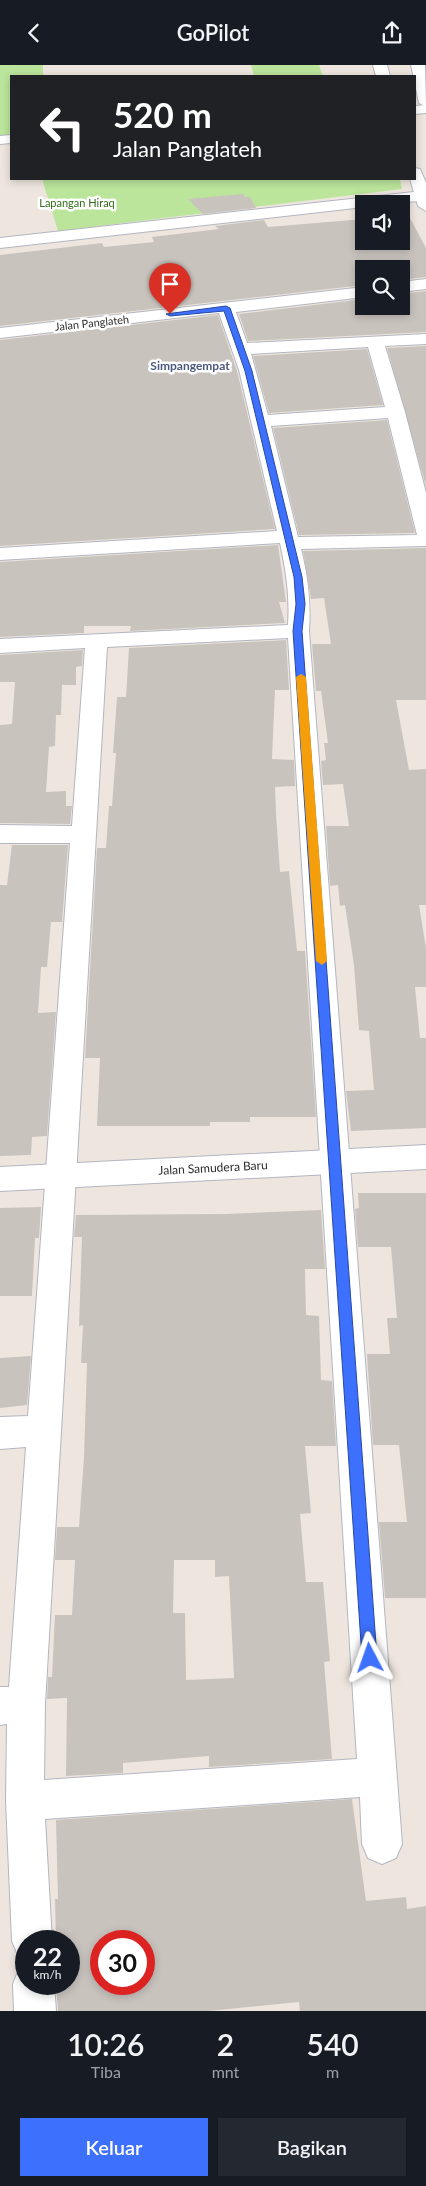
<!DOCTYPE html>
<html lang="id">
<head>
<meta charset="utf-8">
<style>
	body { margin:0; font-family:Lato,sans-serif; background:#242831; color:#f1f3f6; height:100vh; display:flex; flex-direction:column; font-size:19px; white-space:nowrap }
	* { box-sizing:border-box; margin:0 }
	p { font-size:16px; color:#9ea1a6 }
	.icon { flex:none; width:28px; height:28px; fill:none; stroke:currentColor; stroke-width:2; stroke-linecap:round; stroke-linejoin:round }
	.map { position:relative; height:1946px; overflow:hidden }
	.panel { display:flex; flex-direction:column; background:#171b24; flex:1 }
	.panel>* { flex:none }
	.top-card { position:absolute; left:10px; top:10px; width:406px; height:105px; border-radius:0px; box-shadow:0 2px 8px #0003; background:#202124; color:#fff; overflow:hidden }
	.fabs { position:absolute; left:355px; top:130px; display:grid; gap:10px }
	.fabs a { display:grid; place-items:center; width:55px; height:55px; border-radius:0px; background:#171b24; box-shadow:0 2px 8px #0003; font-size:25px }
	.speed { position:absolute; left:15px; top:1865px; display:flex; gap:10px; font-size:25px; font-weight:700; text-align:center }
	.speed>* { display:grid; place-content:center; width:65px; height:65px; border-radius:50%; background:#171b24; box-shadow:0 2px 8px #0003; line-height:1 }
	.speed small { font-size:12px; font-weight:400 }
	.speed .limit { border:8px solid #d22; background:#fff; color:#111 }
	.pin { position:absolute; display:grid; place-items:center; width:42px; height:42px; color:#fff; margin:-51px -21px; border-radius:50% 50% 50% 0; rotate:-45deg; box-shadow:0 0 5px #0007 }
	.pin .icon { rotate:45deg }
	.me { position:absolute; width:55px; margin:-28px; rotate:356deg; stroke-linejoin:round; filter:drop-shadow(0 0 4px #0008) }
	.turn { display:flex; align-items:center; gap:18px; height:105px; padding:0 20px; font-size:22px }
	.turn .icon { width:65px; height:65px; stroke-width:2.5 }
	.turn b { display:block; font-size:35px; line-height:42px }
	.eta { display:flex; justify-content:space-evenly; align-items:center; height:85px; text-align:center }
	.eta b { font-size:30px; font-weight:600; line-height:35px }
	.button { display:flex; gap:10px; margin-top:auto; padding:10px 20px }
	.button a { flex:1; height:58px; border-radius:0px; background:#3d70fc; color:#fff; font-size:20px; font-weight:600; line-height:58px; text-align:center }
	.button a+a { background:#242831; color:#f1f3f6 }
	header { display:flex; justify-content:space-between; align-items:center; height:65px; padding:0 20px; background:#171b24; font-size:22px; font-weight:600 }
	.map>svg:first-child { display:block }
	.green { fill:#bae59b }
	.building { fill:#c9c3be; fill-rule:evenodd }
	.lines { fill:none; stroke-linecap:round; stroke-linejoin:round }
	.street-casing { stroke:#b2b6c0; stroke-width:2 }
	.secondary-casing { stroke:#b2b6c0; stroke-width:2 }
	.street { fill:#fff; fill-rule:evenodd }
	.secondary { fill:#fff; fill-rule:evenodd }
	.route { fill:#3d70fc; stroke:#2849a4 }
	.slow { fill:#f59e0b }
	.labels { text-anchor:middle; stroke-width:5; stroke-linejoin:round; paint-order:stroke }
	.far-park-label { font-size:11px; fill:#316b1a; stroke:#fff }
	.far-street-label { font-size:11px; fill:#2c2c2c; stroke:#fff }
	.far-quarter-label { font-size:12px; font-weight:bold; fill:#4b587e; stroke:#fff }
	.street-label { font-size:12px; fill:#2c2c2c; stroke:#fff }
</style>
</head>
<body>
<header><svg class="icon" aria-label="back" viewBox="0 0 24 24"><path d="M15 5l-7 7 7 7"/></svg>GoPilot<svg class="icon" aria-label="share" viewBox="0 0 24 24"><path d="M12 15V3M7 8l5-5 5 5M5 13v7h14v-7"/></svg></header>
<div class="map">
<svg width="426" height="1946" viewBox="0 0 426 1946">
	<rect width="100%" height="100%" fill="#eee6de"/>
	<path class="green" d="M0 0H43V11H11V70H0Z
		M251 0H319L323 11H254Z
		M42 114H400L402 124 58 166Z"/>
	<path class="building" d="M243 129 245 132H250L256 143 203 149 188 134Z
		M401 151H409L426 183V212L401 215V204H364V220L0 261V190L102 178 104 182 154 177 152 172 219 164 215 161 264 155 268 162 364 154V176H401Z
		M426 226V267L248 276 239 249 364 234V241H401V229Z
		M218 250 237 306 275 464 0 481V275Z
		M426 281V421L387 283Z
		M367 284 383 340 269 348 253 291Z
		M387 355 415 468 299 470 273 363Z
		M278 480 286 537H279L285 558 130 566 131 561H84V568L0 572V497Z
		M426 483V635H396L409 705 426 704V840H419L426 883V922H415L420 973H426V1063L351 1066 346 1026 374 1025 369 966 359 965 354 900 345 840 340 841 338 820 330 821 326 761H349L343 719 323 720 321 696 326 695 324 678H328L321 626H316L312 579H331L324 533 311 534 303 486Z
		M286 575 289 625H275L272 694 294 695 295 721 275 722 276 749 280 807 289 806 297 886H305L316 1052H250V1057H210V1061H97L100 993H85L97 783H106L109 741H112L116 688H113L117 632H126L129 583Z
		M83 585 82 601 76 602V620H62L61 650H56L55 681 49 682 46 727 66 726V741H72L70 759 0 758V660L12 659 15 617H0V590Z
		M12 780H68L62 857H51L47 902H41L38 948 56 947 47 1071 32 1072 31 1090 0 1091V820H7Z
		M358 1128H426V1533H385L379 1457H407L399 1380H373L367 1289H390L387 1253H397L391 1182H358L355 1144 359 1143Z
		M41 1142 39 1173H35L32 1231H0V1143Z
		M321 1145 325 1204H305L306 1250 319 1251 321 1315 332 1316 336 1381H305L311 1448 300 1449 306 1517H323L330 1596 324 1597 332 1694 209 1702V1691L123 1698V1708L66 1711 67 1633 47 1634 48 1612H52L55 1550H72L75 1495H55L57 1462H79L84 1392 87 1298H81L83 1260 79 1261 82 1172H74L76 1150 226 1149ZM174 1495H215V1512L229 1511 234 1613 186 1615 185 1548H173Z
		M31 1291 27 1340 0 1343V1293Z
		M352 1734 366 1836 406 1832 407 1844 426 1841V1946H300L299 1937 209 1946H58L56 1919H69V1876H56L55 1834H58L56 1755ZM101 1876H144V1919H101Z"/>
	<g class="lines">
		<defs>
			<path id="street" d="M426 40V48L415 49V41Z
				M11 70V78L0 79V71Z
				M423 126 426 127V135L423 136 364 139V142L0 183V173Z
				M426 214V224L401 227V217Z
				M364 222V232L236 247 247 278 426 269V279L385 281 405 347 426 428V481L301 484C308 512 311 537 309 566L402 1779 396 1793 382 1799 368 1793 362 1779 360 1732 45 1754 52 1876H26V1894L18 1890 12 1876 6 1736 7 1659 0 1660V1622H9L26 1382 0 1384V1352L28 1351 70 778H0V760L72 761 85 583 0 588V574L288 560C290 531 286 506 280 478L0 495V483L277 466 239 305 219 248 0 273V263ZM368 282 385 342 268 350 251 289ZM388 353 417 470 298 472 271 361ZM288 573 357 1694 44 1715 45 1639 107 582Z
				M26 1902V1919H54L56 1946H14L13 1919 19 1904Z"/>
			<path id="secondary" d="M373 0H387L390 11H376Z
				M411 0H425L426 42 419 38Z
				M415 103 420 104 426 118V146L418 141 410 114H415Z
				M426 1080V1104L0 1126V1102Z"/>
		</defs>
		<use href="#street" class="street-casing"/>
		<use href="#secondary" class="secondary-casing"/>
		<use href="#street" class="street"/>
		<use href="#secondary" class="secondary"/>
	</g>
	<path class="route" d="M226 241 230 243 252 306 302 512 305 539 302 566 377 1593 375 1598 370 1601 364 1598 362 1593 293 566 296 539 294 512 245 306 224 246 170 251 166 249Z"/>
	<path class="slow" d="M301 609 306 612 327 896 322 900 316 896 296 612Z"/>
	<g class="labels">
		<g class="far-park-label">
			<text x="77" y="142">Lapangan Hiraq</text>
		</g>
		<g class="far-street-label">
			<text transform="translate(92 258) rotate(-6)" y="4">Jalan Panglateh</text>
		</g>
		<g class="far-quarter-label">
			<text x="190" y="305">Simpangempat</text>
		</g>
		<g class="street-label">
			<text transform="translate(213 1103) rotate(-3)" y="4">Jalan Samudera Baru</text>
		</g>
	</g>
</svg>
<div class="fabs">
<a><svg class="icon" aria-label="sound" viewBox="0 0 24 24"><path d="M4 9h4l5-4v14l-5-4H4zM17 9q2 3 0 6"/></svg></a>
<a><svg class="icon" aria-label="search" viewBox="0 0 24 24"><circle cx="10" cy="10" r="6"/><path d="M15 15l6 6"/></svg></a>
</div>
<div class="speed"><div>22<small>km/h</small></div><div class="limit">30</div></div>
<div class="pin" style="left:170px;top:249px;background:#d93025"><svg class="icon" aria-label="arrive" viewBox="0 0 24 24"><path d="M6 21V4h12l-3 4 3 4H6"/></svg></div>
<svg class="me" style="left:370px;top:1593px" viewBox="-20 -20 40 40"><path d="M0-17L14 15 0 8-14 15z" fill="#3d70fc" stroke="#fff" stroke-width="4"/></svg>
<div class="top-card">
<div class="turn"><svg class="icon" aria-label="left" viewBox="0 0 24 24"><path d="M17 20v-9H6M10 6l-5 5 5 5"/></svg><div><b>520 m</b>Jalan Panglateh</div></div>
</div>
</div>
<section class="panel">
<div class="eta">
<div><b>10:26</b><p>Tiba</p></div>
<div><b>2</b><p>mnt</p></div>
<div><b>540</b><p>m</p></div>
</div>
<div class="button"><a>Keluar</a><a>Bagikan</a></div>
</section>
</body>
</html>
